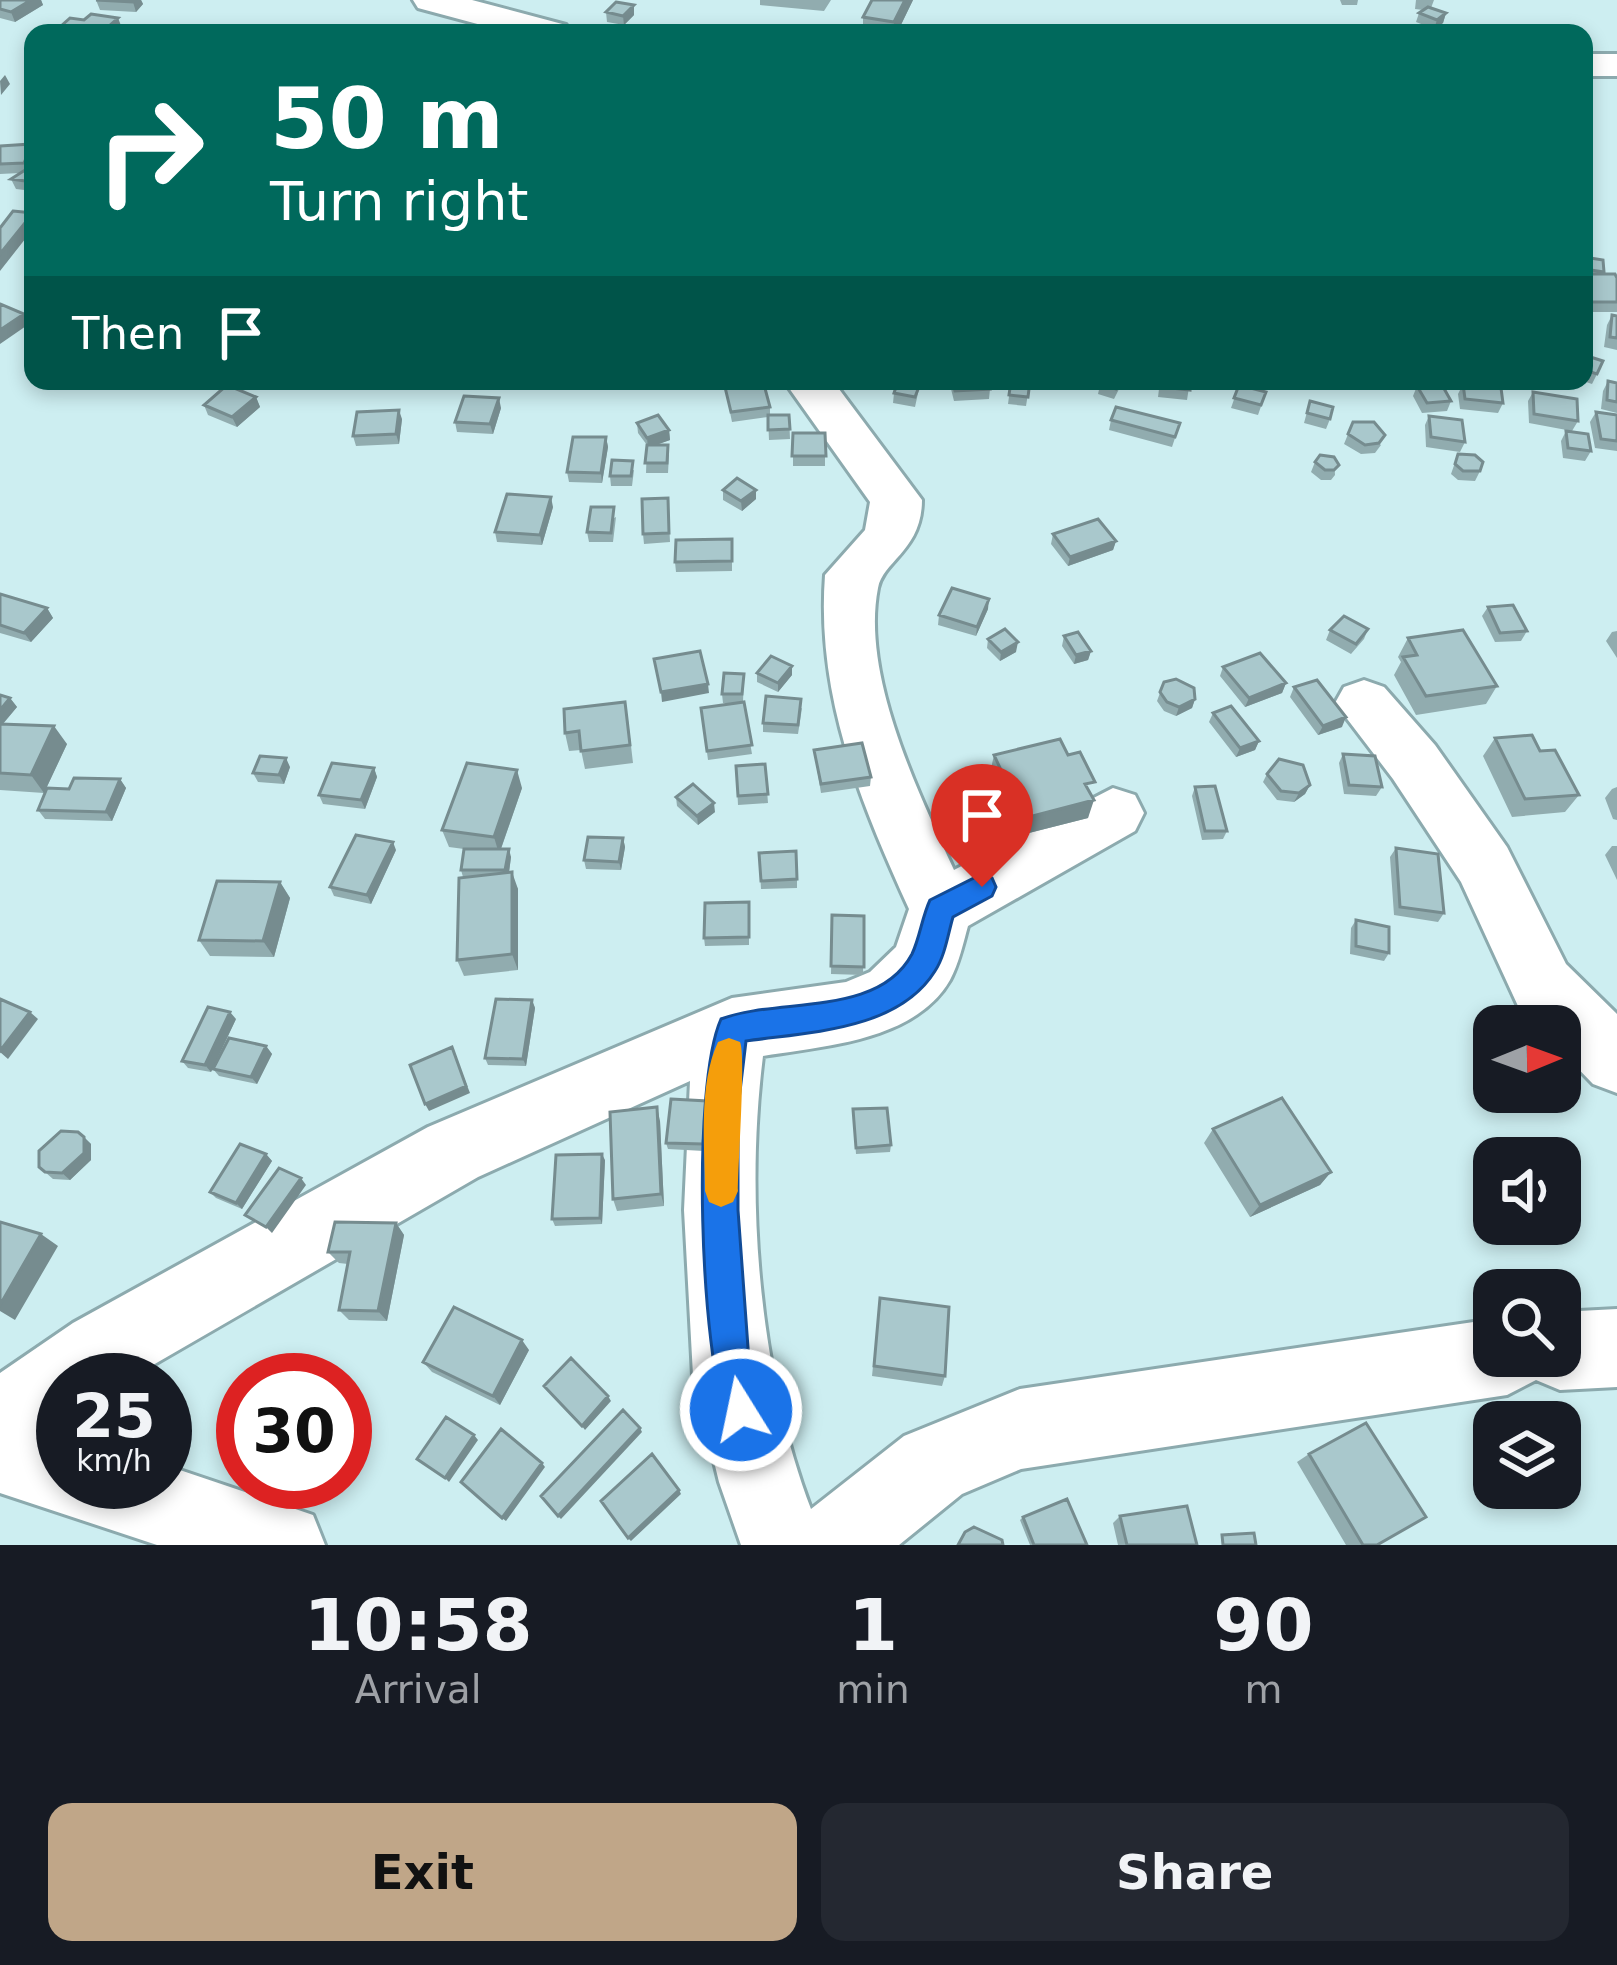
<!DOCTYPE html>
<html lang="en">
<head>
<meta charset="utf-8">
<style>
	body { margin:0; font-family:"DejaVu Sans",sans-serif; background:#242831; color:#f1f3f6; height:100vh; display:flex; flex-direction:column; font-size:45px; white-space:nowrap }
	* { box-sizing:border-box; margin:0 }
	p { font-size:39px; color:#9ea1a6 }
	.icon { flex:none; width:66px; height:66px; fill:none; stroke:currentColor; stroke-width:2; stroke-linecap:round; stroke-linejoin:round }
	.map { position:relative; height:1545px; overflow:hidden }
	.details { display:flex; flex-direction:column; background:#171b24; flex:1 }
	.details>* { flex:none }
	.hud { position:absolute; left:24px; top:24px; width:1569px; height:366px; border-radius:24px; box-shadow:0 6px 18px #0003; background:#00695c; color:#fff; overflow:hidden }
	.needle { width:78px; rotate:89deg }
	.buttons { position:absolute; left:1473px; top:1005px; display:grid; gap:24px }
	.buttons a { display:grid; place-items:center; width:108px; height:108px; border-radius:24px; background:#171b24; box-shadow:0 6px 18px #0003; font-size:60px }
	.speed { position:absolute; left:36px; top:1353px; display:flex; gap:24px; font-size:60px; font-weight:700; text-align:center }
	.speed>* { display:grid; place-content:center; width:156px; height:156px; border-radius:50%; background:#171b24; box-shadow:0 6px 18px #0003; line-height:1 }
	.speed small { font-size:30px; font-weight:400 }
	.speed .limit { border:18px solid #d22; background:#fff; color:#111 }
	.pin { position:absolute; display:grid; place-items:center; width:102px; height:102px; color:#fff; margin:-123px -51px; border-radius:50% 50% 50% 0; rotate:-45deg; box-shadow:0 0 12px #0007 }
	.pin .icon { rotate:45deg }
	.me { position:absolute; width:132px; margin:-66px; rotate:350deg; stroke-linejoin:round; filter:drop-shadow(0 0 9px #0008) }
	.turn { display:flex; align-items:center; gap:42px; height:252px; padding:0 48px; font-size:54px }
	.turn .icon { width:156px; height:156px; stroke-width:2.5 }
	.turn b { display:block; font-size:84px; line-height:102px }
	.then { display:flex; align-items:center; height:114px; padding:0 48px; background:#0003; gap:24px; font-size:45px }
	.eta { display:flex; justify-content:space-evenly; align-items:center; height:204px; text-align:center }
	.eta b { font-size:72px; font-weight:700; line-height:84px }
	.button { display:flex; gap:24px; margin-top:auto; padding:24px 48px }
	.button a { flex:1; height:138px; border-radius:24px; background:#c0a688; color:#111; font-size:48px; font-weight:700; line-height:138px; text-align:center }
	.button a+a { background:#242831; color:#f1f3f6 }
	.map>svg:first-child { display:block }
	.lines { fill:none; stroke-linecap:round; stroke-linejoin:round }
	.minor-casing { stroke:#8caaae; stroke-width:6 }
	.minor { fill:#fff; fill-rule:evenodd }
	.wall { fill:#91acaf }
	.shaded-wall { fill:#768c8f }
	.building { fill:#a9c8cc; stroke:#768c8f; stroke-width:3 }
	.route { fill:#1a73e8; stroke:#114b97; stroke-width:3 }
	.slow { fill:#f59e0b }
</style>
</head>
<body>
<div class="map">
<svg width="1617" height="1545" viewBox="0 0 1617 1545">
	<rect width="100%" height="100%" fill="#cdeef1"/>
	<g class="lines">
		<defs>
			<path id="minor" d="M413 0H472L566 25 571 33H511L418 8Z
				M1584 54H1617V76H1584Z
				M784 381H833L922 500C922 550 883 561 878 588 861 675 918 792 954 870L1113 788 1135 795 1144 813 1135 831 968 926C963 944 959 963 950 980 915 1041 824 1046 763 1056 745 1200 759 1372 811 1509L904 1436 1020 1389 1494 1319V1356H1560V1312L1617 1309V1387L1560 1390 1536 1380 1507 1395 1021 1469 962 1494 899 1545H741L719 1482 693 1375 684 1210 690 1081 478 1177 127 1380H63V1424L56 1430 63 1432V1482H165V1465L313 1515 325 1545H157L0 1493V1373L73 1323 428 1127 732 998 846 982 870 972 896 947 909 909C860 801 816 696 825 575L865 530 870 502Z
				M1364 680 1384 687 1435 745 1507 847 1566 964 1617 1014V1093L1593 1084 1560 1050V1026H1537L1518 1006 1461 882 1393 779 1335 703 1344 687Z"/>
		</defs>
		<use href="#minor" class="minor-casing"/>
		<use href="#minor" class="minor"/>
	</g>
	<path class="wall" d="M0 0H41L43 5 15 22 0 18Z
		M96 0H141L143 4 136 12 100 10Z
		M760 0H831L824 11 760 5Z
		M872 0H913L897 33H863V17Z
		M1340 0H1358L1357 5H1342Z
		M1416 0H1434L1431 8 1446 13 1443 23 1434 29 1416 22 1419 13 1423 10 1415 9Z
		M634 5V15L624 25 607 22 606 12Z
		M33 44V60L29 59 25 50Z
		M32 144 33 191 16 189 11 179 20 173 0 174V146Z
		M1584 257 1604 272 1603 274 1617 278V312H1584Z
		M1612 315 1617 316V350L1604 347 1607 325Z
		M1584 355 1597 374 1592 384 1583 381Z
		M949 381H988L990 389 989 399 954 401Z
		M1011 381H1030L1026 406 1008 404Z
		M1039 381H1059L1057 388 1039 385Z
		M1101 381H1129L1125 387 1121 385 1114 399 1098 394Z
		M1160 381H1190L1187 400 1158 397Z
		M1608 381 1617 383V413L1601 409 1603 391Z
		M724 383 770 407V415H789L790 439 769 440 768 417 732 422Z
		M920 384 915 407 893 403 894 393Z
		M1463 384 1503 403 1498 413 1460 409 1458 394Z
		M1239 385 1266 392 1258 415 1231 408Z
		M1417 386 1451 401 1447 411 1422 413 1413 396Z
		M1533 392 1578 421 1572 431 1529 423 1528 401Z
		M256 397 260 407 237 427 208 415 204 405Z
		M1310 401 1330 419 1326 429 1304 423Z
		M501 408 493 434 457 432 455 422Z
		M1596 412 1617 415V451L1595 448 1590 422Z
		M1429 416 1465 442 1460 452 1426 447 1425 425Z
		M402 419 399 444 356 446 353 436Z
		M1111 420 1180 423 1172 447 1109 430Z
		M1353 422 1381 445 1375 453 1361 454 1344 444Z
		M637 423 669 430 670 440 655 445 669 455 668 473H646L647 445 638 433Z
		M1566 431 1591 451 1585 461 1563 458 1561 441Z
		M793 433H825V466H793Z
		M606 437 608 447 602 483 569 482 567 472Z
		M1458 454 1480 471 1475 481 1458 480 1451 474Z
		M1334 457 1335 475 1331 480H1321L1311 472 1315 462Z
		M634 470 632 486H611L610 476Z
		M723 490 756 499 742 511 723 500Z
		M668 498 670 542 644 544 643 534Z
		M553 507 542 545 497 542 495 532Z
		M616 517 613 542H589L587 532Z
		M1053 534 1116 541 1113 550 1068 566 1051 544Z
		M732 539V571L676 572 675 562Z
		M0 594 47 608 53 618 31 642 0 633Z
		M1488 607 1527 631 1521 641 1495 642 1482 616Z
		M988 609 976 636 938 625 939 615Z
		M1368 629 1364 639 1351 654 1326 640 1330 630Z
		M1617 631V658L1606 641 1612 632Z
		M1064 636 1091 651 1088 660 1074 664 1062 646Z
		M1408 638 1497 686 1486 704 1416 715 1394 675 1401 662 1398 657Z
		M988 639 1016 652 1000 661 987 648Z
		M1223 667 1286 683 1282 693 1245 707 1220 676Z
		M757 673 792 675 778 692 757 682Z
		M744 674 743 702 752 754 708 760 701 708 732 704 723 703 722 694Z
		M1164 682 1195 699 1192 708 1176 716 1164 711 1157 701Z
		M1294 687 1342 727 1318 735 1290 697Z
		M0 695 10 698 17 707 3 724 67 744 44 793 0 790Z
		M802 708 798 734 763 732V723Z
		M1213 713 1259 741 1255 750 1236 757 1209 722Z
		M628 720 633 763 585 769 581 750 569 751 565 733Z
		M1495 738 1540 751 1579 795 1565 812 1512 817 1483 756Z
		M814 750 871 777 870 786 821 793Z
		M1343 754 1382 787 1376 796 1344 794 1339 763Z
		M994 755 1091 796 1088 818 1021 835 1015 820 1001 823 986 791Z
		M765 764 768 803 738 805 736 766Z
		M290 767 284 784 258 782 253 773Z
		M374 768 377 777 365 809 323 804 319 795Z
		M1267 774 1310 785 1305 794 1294 802 1277 800 1263 782Z
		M120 779 126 788 112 821 45 819 38 810Z
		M1195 787 1227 831 1223 839 1202 840 1192 796Z
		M1617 787V820L1613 819 1605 798 1612 789Z
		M522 788 501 849 511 857 509 873 518 889V970L464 976 457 960 463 877 461 870 464 849 449 847 442 830Z
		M676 797 715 812 698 825 677 806Z
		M623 838 625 847 621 870 586 869 584 860Z
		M1612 846H1617V880L1605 855Z
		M1396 848 1444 913 1438 922 1394 915 1390 857Z
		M396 850 371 904 334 896 330 887Z
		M759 853 797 879V888L761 889Z
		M280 882 290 898 274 957 210 956 199 940Z
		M749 902V945L705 946 704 938Z
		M832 915 864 916 863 975 831 974Z
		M1356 920 1389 953 1384 961 1350 954 1351 928Z
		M532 1000 535 1008 526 1066 488 1065 485 1058Z
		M236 1019 211 1072 188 1068 182 1061Z
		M266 1046 272 1054 257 1084 219 1076 213 1069Z
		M707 1101 704 1151 668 1149 666 1143Z
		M853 1109 891 1145 890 1152 856 1154Z
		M660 1121 664 1206 617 1211 613 1199Z
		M1213 1129 1331 1172 1320 1185 1250 1217 1204 1143Z
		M78 1132 91 1144V1160L70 1180 53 1179 45 1172Z
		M1498 1140 1559 1158H1494L1491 1147Z
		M266 1154 272 1161 242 1209 216 1198 210 1192Z
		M605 1160 602 1224 555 1226 552 1219Z
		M396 1223 404 1235 387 1321 349 1320 339 1310 348 1264 339 1263 328 1252Z
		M880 1298 945 1376 942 1386 872 1376Z
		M529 1350 500 1405 432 1372 423 1362Z
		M1309 1454 1377 1545H1346L1297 1462Z
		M1120 1516 1197 1545H1118L1113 1523Z
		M1023 1517 1087 1545H1030L1020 1520Z"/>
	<path class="shaded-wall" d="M31 0H41L43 5 15 22 11 12Z
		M135 0H141L143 4 136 12 133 2Z
		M905 0H913L897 33H894V22Z
		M634 5V15L624 25 623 16Z
		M1446 13 1443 23 1434 29 1437 20Z
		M118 18 122 28 116 33H101Z
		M5 75 10 84 1 95 0 81Z
		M32 144 33 163 29 173 24 163Z
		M33 213V229L0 271V254Z
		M24 314 29 324 0 344V330Z
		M256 397 260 407 237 427 232 417Z
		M499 398 501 408 493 434 490 424Z
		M399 410 402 419 399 444 396 434Z
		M669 430 670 440 648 448 647 438Z
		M606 437 608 447 602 483 601 473Z
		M756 490V499L742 511 741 501Z
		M551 497 553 507 542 545 540 535Z
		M1116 541 1113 550 1068 566 1070 557Z
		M989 599 988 609 976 636 977 627Z
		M47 608 53 618 31 642 24 633Z
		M1018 642 1016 652 1000 661 1001 652Z
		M1091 651 1088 660 1074 664 1076 655Z
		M792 666V675L778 692V683Z
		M1286 683 1282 693 1245 707 1249 698Z
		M708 684 709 693 662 702 661 692Z
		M10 698 17 707 0 727V710Z
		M1195 699 1192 708 1176 716 1179 707Z
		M1346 717 1342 727 1318 735 1323 726Z
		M54 726 67 744 44 793 31 775Z
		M1259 741 1255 750 1236 757 1240 748Z
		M286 758 290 767 284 784 279 775Z
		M374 768 377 777 365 809 361 800Z
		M517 770 522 788 499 854 494 837Z
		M120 779 126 788 112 821 106 812Z
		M1310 785 1305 794 1294 802 1299 793Z
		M1094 800 1088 818 1021 835 1025 818Z
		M714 803 715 812 698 825 697 816Z
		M1019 803 1015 820 1001 823 1004 806Z
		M623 838 625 847 621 870 619 862Z
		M393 842 396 850 371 904 367 895Z
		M509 849 511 857 508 879 505 870Z
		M512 872 518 889V970L512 954Z
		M280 882 290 898 274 957 263 941Z
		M532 1000 535 1008 526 1066 523 1059Z
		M30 1012 38 1019 8 1059 0 1052Z
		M230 1012 236 1019 211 1072 205 1065Z
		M266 1046 272 1054 257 1084 251 1077Z
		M452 1047 470 1093 429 1111 425 1104Z
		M657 1107 660 1121 664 1206 661 1194Z
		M84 1137 91 1144V1160L70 1180 62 1173Z
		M266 1154 272 1161 242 1209 236 1203Z
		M602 1154 605 1160 602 1224 600 1218Z
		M1331 1172 1320 1185 1250 1217 1260 1205Z
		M301 1178 306 1185 272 1233 266 1227Z
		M396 1223 404 1235 387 1321 378 1311Z
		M41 1234 58 1246 15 1320 0 1311V1305Z
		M522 1340 529 1350 500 1405 493 1396Z
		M608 1396 611 1401 585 1430 582 1426Z
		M640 1428 642 1432 561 1519 558 1516Z
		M474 1435 478 1440 449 1482 445 1478Z
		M542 1463 545 1467 506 1521 502 1518Z
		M679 1490 681 1494 631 1541 628 1538Z"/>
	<path class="building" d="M0 0H31L11 12 0 9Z
		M96 0H135L133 2Z
		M872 0H905L894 22 863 17Z
		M616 2 634 5 623 16 606 12Z
		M1428 7 1446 13 1437 20 1419 13Z
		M91 14 118 18 101 33H70L74 29 60 27 70 18 84 20Z
		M32 144 24 163 0 164V146Z
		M33 165V182L11 179Z
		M13 211 33 213 0 254V228Z
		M1584 257 1603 260 1604 272 1584 269Z
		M1584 274H1615L1617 278V302H1586L1584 298Z
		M0 304 24 314 0 330Z
		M1612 315 1617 316V338L1610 337Z
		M1584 355 1603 361 1597 374 1584 370Z
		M737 381H763L770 407 731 412 724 383Z
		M898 381 920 384 915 397 894 393Z
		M952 381H988L990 389 955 391Z
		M1011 381H1030L1028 397 1009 395Z
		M1101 381H1121L1116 389 1100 384Z
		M1161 381H1190V390L1161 387Z
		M1608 381 1617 383V402L1607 400Z
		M1463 384 1501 388 1503 403 1465 399Z
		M227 385 256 397 232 417 204 405Z
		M1239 385 1266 392 1261 405 1234 398Z
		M1442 385 1451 401 1427 403 1417 386Z
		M1533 392 1577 399 1578 421 1534 414Z
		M464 396 499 398 490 424 455 422Z
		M1310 401 1333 407 1330 419 1307 413Z
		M1116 407 1180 423 1175 437 1111 420Z
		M399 410 396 434 353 436 357 412Z
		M1596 412 1617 415V441L1601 439Z
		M658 415 669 430 647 438 637 423Z
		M768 415H789L790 429 768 430Z
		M1429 416 1462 420 1465 442 1431 437Z
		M1353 422H1374L1385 435 1379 443 1365 445 1348 434Z
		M1566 431 1588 434 1591 451 1568 448Z
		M793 433H825L826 456H792Z
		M573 437H606L601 473 567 472Z
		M647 445H668L667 463H645Z
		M1458 454 1475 455 1483 462 1480 471H1463L1455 464Z
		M1320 455 1334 457 1339 465 1334 470H1325L1315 462Z
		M612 460 633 461 631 476H610Z
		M737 478 756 490 741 501 723 490Z
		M507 494 551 497 540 535 495 532Z
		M668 498 669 533 643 534 642 499Z
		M591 507H614L611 533 587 532Z
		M1098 519 1116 541 1070 557 1053 534Z
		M732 539V561L675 562 676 540Z
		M952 588 989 599 977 627 939 615Z
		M0 594 47 608 24 633 0 625Z
		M1513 605 1527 631 1500 633 1488 607Z
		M1344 616 1368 629 1356 644 1330 630Z
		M1005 629 1018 642 1001 652 988 639Z
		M1463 630 1497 686 1426 696 1403 657 1417 655 1408 638Z
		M1078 632 1091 651 1076 655 1064 636Z
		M700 651 708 684 661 692 654 659Z
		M1260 653 1286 683 1249 698 1223 667Z
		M771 656 792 666 778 683 757 673Z
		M724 673 744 674 742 694H722Z
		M1176 679 1194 688 1195 699 1179 707 1167 702 1160 692 1164 682Z
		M1317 680 1346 717 1323 726 1294 687Z
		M0 695 10 698 0 710Z
		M766 696 801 699 798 725 763 723Z
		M625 702 630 745 581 751 579 731 565 733 564 709Z
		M744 702 752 745 707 751 701 708Z
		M1231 706 1259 741 1240 748 1213 713Z
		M0 724 54 726 31 775 0 773Z
		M1532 735 1540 751 1555 750 1579 795 1525 799 1495 738Z
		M1060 739 1068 755 1080 752 1095 782 1085 784 1094 800 1025 818 1019 803 1004 806 989 773 1001 770 994 755Z
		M862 743 871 777 821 784 814 750Z
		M1343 754 1375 756 1382 787 1349 785Z
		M260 756 286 758 279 775 253 773Z
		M1279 759 1303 765 1310 785 1299 793 1281 791 1267 774Z
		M332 763 374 768 361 800 319 795Z
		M467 763 517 770 494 837 442 830Z
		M765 764 768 794 738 796 736 766Z
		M74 778 120 779 106 812 38 810 47 788 69 789Z
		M693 784 714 803 697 816 676 797Z
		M1215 786 1227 831H1205L1195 787Z
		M356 835 393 842 367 895 330 887Z
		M588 837 623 838 619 862 584 860Z
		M1396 848 1438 854 1444 913 1400 907Z
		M464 849H509L505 870H461Z
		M796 851 797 879 761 881 759 853Z
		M512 872V954L457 960 459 878Z
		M217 881 280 882 263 941 199 940Z
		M749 902V937L704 938 705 903Z
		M832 915 864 916V967L831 966Z
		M1356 920 1389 927V953L1356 946Z
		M0 999 30 1012 0 1051Z
		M496 999 532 1000 523 1059 485 1058Z
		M208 1007 230 1012 205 1065 182 1061Z
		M229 1038 266 1046 251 1077 213 1069Z
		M452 1047 466 1086 425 1104 410 1065Z
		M1282 1098 1331 1172 1260 1205 1213 1129Z
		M671 1099 707 1101 703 1144 666 1143Z
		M657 1107 661 1194 613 1199 610 1112Z
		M887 1108 891 1145 856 1148 853 1109Z
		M61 1131 78 1132 84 1137V1153L62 1173 45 1172 39 1167V1151Z
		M1498 1140 1554 1141 1559 1158H1503Z
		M240 1144 266 1154 236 1203 210 1192Z
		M602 1154 600 1218 552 1219 556 1155Z
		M1560 1160 1572 1197H1560Z
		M279 1168 301 1178 266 1227 245 1215Z
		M0 1222 41 1234 0 1305Z
		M335 1222 396 1223 378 1311 339 1310 350 1252H328Z
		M880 1298 949 1307 945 1376 874 1366Z
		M454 1307 522 1340 493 1396 423 1362Z
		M571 1358 608 1396 582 1426 544 1386Z
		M623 1410 640 1428 558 1516 541 1496Z
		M446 1417 474 1435 445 1478 417 1459Z
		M1366 1423 1426 1517 1377 1545H1363L1309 1454Z
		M501 1429 542 1463 502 1518 461 1482Z
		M652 1454 679 1490 628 1538 601 1501Z
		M1067 1499 1087 1545H1034L1023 1517Z
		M1187 1506 1197 1545H1127L1120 1516Z
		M974 1527 1002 1540 1003 1545H958L965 1532Z
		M1254 1533 1256 1545H1223L1222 1535Z"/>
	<path class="route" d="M982 874 992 878 996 887 992 896 953 917C948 934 945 956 935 971 898 1031 807 1032 746 1041L738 1108V1210L750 1375 759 1410 754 1423 741 1428 728 1423C700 1355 691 1086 721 1019 778 997 878 1018 912 954 920 937 922 917 930 900Z"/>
	<path class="slow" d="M729 1038 740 1042C746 1055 738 1165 738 1191L733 1202 721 1207 709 1202 705 1191C705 1144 698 1085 718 1042Z"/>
</svg>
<div class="buttons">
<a><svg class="needle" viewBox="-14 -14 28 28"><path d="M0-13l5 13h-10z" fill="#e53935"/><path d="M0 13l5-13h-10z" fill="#9ea1a6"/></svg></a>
<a><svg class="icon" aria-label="sound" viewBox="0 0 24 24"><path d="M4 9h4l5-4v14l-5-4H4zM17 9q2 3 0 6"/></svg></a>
<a><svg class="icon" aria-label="search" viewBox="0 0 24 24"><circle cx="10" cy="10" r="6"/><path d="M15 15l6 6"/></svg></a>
<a><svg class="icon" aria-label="layers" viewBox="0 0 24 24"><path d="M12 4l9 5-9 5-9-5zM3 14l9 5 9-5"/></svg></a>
</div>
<div class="speed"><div>25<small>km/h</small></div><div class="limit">30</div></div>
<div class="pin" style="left:982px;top:887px;background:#d93025"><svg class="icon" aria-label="arrive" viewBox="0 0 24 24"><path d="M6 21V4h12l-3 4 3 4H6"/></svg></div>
<svg class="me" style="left:741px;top:1410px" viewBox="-20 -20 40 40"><circle r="17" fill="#1a73e8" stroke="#fff" stroke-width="3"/><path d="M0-11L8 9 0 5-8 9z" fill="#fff"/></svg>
<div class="hud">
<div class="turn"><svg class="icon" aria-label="right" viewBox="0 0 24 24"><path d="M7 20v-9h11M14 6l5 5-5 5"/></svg><div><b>50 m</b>Turn right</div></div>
<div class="then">Then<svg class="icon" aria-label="arrive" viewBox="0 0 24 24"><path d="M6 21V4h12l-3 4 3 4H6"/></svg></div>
</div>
</div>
<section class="details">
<div class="eta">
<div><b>10:58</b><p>Arrival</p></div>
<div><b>1</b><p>min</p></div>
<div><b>90</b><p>m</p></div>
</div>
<div class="button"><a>Exit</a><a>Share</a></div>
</section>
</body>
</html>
